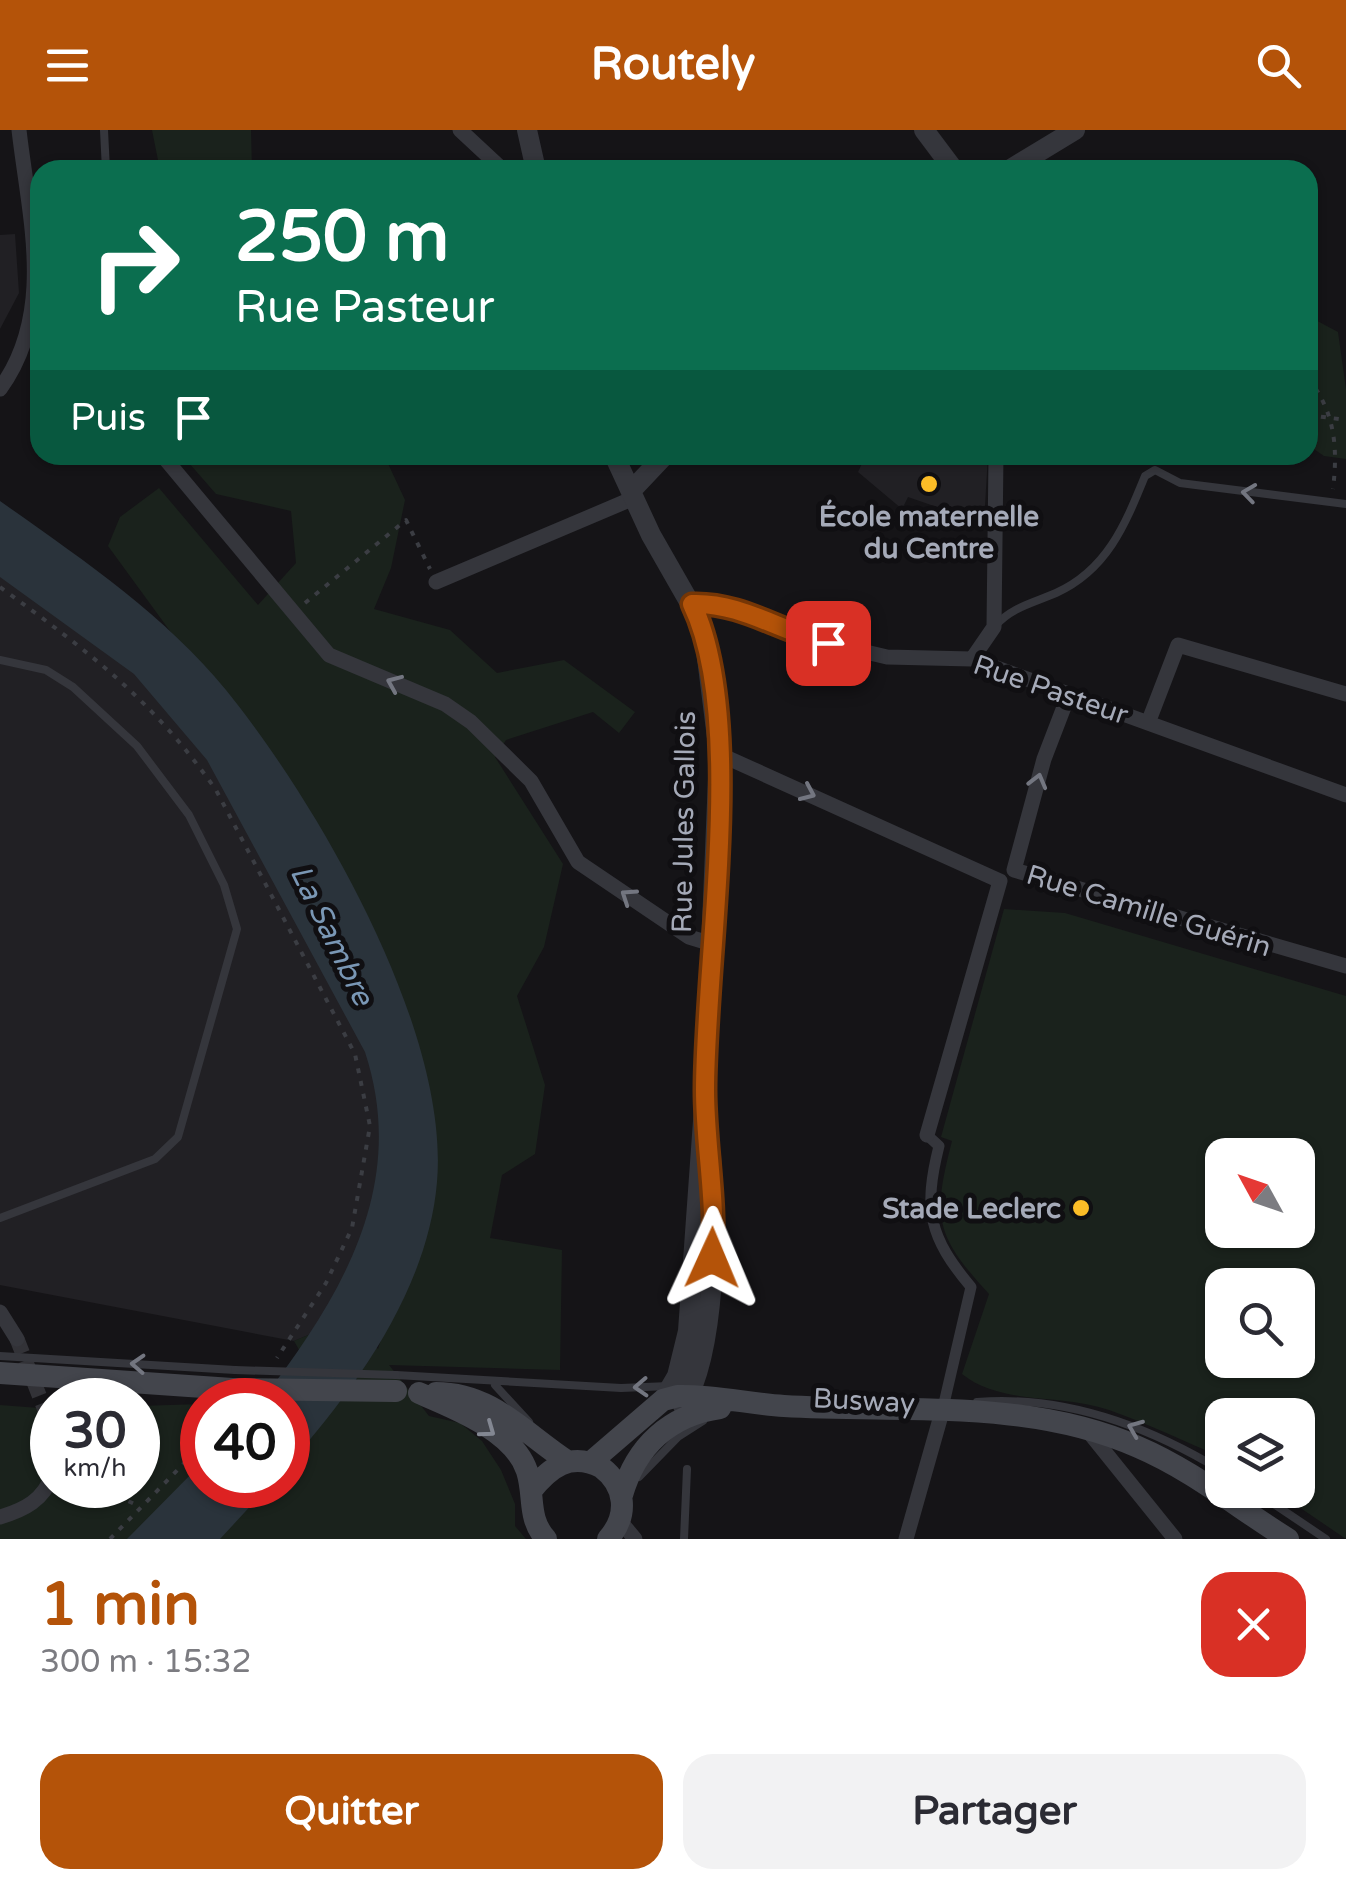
<!DOCTYPE html>
<html lang="fr">
<head>
<meta charset="utf-8">
<style>
	body { margin:0; font-family:"Varela Round",sans-serif; background:#f2f2f3; color:#2b2b33; height:100vh; display:flex; flex-direction:column; font-size:38px; white-space:nowrap }
	* { box-sizing:border-box; margin:0 }
	p { font-size:32px; color:#7c7c81 }
	.icon { flex:none; width:55px; height:55px; fill:none; stroke:currentColor; stroke-width:2; stroke-linecap:round; stroke-linejoin:round }
	.map { position:relative; height:1409px; overflow:hidden }
	.drawer { display:flex; flex-direction:column; background:#fff; flex:1 }
	.drawer>* { flex:none }
	.hud { position:absolute; left:30px; top:30px; width:1288px; height:305px; border-radius:30px; box-shadow:0 2px 8px #0004; background:#0b6e4f; color:#fff; overflow:hidden }
	.needle { width:65px; rotate:310deg }
	.fabs { position:absolute; left:1205px; top:1008px; display:grid; gap:20px }
	.fabs a { display:grid; place-items:center; width:110px; height:110px; border-radius:20px; background:#fff; box-shadow:0 2px 8px #0004; font-size:50px }
	.speed { position:absolute; left:30px; top:1248px; display:flex; gap:20px; font-size:50px; font-weight:700; text-align:center }
	.speed>* { display:grid; place-content:center; width:130px; height:130px; border-radius:50%; background:#fff; box-shadow:0 2px 8px #0004; line-height:1 }
	.speed small { font-size:25px; font-weight:400 }
	.speed .limit { border:15px solid #d22; background:#fff; color:#111 }
	.pin { position:absolute; display:grid; place-items:center; width:85px; height:85px; color:#fff; margin:-42px; border-radius:20px; box-shadow:0 5px 15px #0006 }
	.me { position:absolute; width:110px; margin:-55px; rotate:1deg; stroke-linejoin:round; filter:drop-shadow(0 0 8px #0008) }
	.turn { display:flex; align-items:center; gap:35px; height:210px; padding:0 40px; font-size:45px }
	.turn .icon { width:130px; height:130px; stroke-width:2.5 }
	.turn b { display:block; font-size:70px; line-height:85px }
	.then { display:flex; align-items:center; height:95px; padding:0 40px; background:#0003; gap:20px; font-size:38px }
	.round { display:grid; place-items:center; flex:none; width:105px; height:105px; border-radius:30px; background:#f2f2f3 }
	.overview { display:flex; align-items:center; justify-content:space-between; height:170px; padding:0 40px }
	h1 { font-size:60px; font-weight:800; line-height:75px; color:#b45309 }
	.primary-button { display:flex; gap:20px; margin-top:auto; padding:20px 40px }
	.primary-button a { flex:1; height:115px; border-radius:30px; background:#b45309; color:#fff; font-size:40px; font-weight:800; line-height:115px; text-align:center }
	.primary-button a+a { background:#f2f2f3; color:#2b2b33 }
	header { display:flex; justify-content:space-between; align-items:center; height:130px; padding:0 40px; background:#b45309; color:#fff; font-size:45px; font-weight:800 }
	.map>svg:first-child { display:block }
	.built { fill:#212024 }
	.green { fill:#1a221c; fill-rule:evenodd }
	.water { fill:#2a333b }
	.lines { fill:none; stroke-linecap:round; stroke-linejoin:round }
	.minor-tunnel { stroke:#323237; stroke-width:15; stroke-dasharray:15 8; stroke-linecap:butt }
	.path { stroke:#3b3d43; stroke-width:4; stroke-dasharray:5 8; stroke-linecap:butt }
	.service { stroke:#35363c; stroke-width:8 }
	.pedestrian { stroke:#35363c; stroke-width:11 }
	.minor { stroke:#35363c; stroke-width:15 }
	.tertiary { stroke:#35363c; stroke-width:20 }
	.secondary { stroke:#43454c; stroke-width:22 }
	.service-bridge { stroke:#35363c; stroke-width:8 }
	.secondary-bridge { stroke:#43454c; stroke-width:22 }
	.oneway { stroke:#737680 }
	.oneway2 { stroke:#838792 }
	.route-casing { stroke:#753606; stroke-width:25 }
	.route { stroke:#b45309; stroke-width:18 }
	.poi-dot { fill:#fcbd27; stroke:#100f12; stroke-width:4 }
	.labels { text-anchor:middle; stroke-width:10; stroke-linejoin:round; paint-order:stroke }
	.poi-label { font-size:28px; font-weight:bold; fill:#a5aab8; stroke:#100f12 }
	.street-label { font-size:28px; fill:#a5aab8; stroke:#100f12 }
	.water-label { font-size:30px; font-style:italic; fill:#7a97b5; stroke:#100f12 }
</style>
</head>
<body>
<header><svg class="icon" aria-label="menu" viewBox="0 0 24 24"><path d="M4 6h16M4 12h16M4 18h16"/></svg>Routely<svg class="icon" aria-label="search" viewBox="0 0 24 24"><circle cx="10" cy="10" r="6"/><path d="M15 15l6 6"/></svg></header>
<div class="map">
<svg width="1346" height="1409" viewBox="0 0 1346 1409">
	<rect width="100%" height="100%" fill="#151417"/>
	<path class="built" d="M15 104 19 163 0 199V105Z
		M866 325H988L984 393 960 392V385L908 367 902 379 858 342Z
		M0 422 184 580 383 916 402 1023 352 1187 294 1211 0 1155Z"/>
	<path class="green" d="M152 0H251L252 40H160Z
		M1308 186 1338 202 1346 259V329L1324 326 1308 315Z
		M182 325H384L405 370 391 438 374 479 450 500 497 543 564 530 635 582 619 603 593 582 506 610 495 627 563 734 544 817 517 866 545 955 535 1024 502 1045 490 1108 562 1120 560 1240 389 1235 429 1286 460 1293 482 1311 501 1340 515 1374V1396L526 1409H0V1275L52 1279V1355H138V1276L202 1274V1355H288V1277L333 1279 294 1211 351 1187 378 1219 428 1062 248 608 108 416 120 387 159 358 258 475 296 433 291 381 216 364Z
		M1004 779 1065 783 1346 866V1409L1274 1360H1298V1285H1222V1327C1185 1312 1147 1293 1109 1280 1061 1263 1002 1276 962 1244L989 1164C935 1105 932 1088 952 1011L941 1007ZM1222 1025H1298V1100H1222ZM1222 1155H1298V1230H1222Z"/>
	<path class="water" d="M0 371C79 427 164 484 226 560 319 675 450 901 437 1052 428 1159 356 1258 288 1335V1270H262C341 1167 409 1056 365 922L207 630 134 544 0 447Z
		M202 1333V1355H270L220 1409H127Z"/>
	<g class="lines">
		<path class="minor-tunnel" d="M17 1209 50 1293"/>
		<path class="path" d="M1308 248C1335 282 1338 317 1333 359
			M1308 285 1346 290
			M0 457C89 522 152 569 216 660L355 924 370 996 352 1098 326 1153 277 1228
			M305 473 406 390 430 439
			M93 1355 139 1376
			M110 1409 202 1315"/>
		<path class="service" d="M104 0 106 40
			M995 496C1012 477 1033 473 1056 463 1107 440 1125 395 1145 346L1155 340 1180 353 1346 374
			M0 530 46 540 73 557 137 616 189 685 224 755 237 799 178 1007 155 1029 0 1088
			M715 1150 741 1149
			M0 1226 235 1240
			M396 1245 621 1258 669 1256
			M495 1255 529 1292
			M977 1272C1065 1265 1148 1296 1222 1341
			M639 1347 678 1307 703 1291
			M1253 1360 1326 1409
			M684 1409 687 1339"/>
		<path class="pedestrian" d="M927 1005 939 1016C923 1080 929 1107 971 1157L942 1282"/>
		<path class="minor" d="M460 0 503 40
			M0 259C56 182 29 88 19 0
			M162 325 329 525 445 574 471 592 531 651 578 732 689 807 712 814
			M436 452 634 368
			M692 474 719 473 798 506 887 527 972 529 1346 665
			M972 529 994 497 996 325
			M1148 593 1178 515 1346 564
			M719 624 1000 751
			M1014 740 1346 836
			M1014 740 1044 629 1069 564
			M927 1005 1000 751
			M0 1182 17 1209
			M50 1293 52 1314
			M1088 1301 1175 1409
			M0 1387C24 1380 44 1370 52 1345
			M620 1391 635 1409
			M906 1409 942 1282"/>
		<path class="tertiary" d="M527 0 536 40
			M924 0 954 40
			M1009 40 1075 0
			M614 325 651 405 703 496 719 624 705 963 688 1201 677 1246 663 1270
			M631 361 665 325
			M683 1276C717 1220 716 1091 711 1025"/>
		<path class="secondary" d="M0 1243 232 1259
			M419 1263C454 1278 514 1301 527 1341 535 1366 527 1388 546 1409
			M436 1263C492 1263 524 1303 567 1331
			M591 1332 663 1270 678 1266C714 1265 749 1274 784 1276 903 1283 1027 1268 1138 1317 1192 1340 1238 1378 1288 1409
			M531 1361C550 1337 570 1322 601 1337 626 1356 629 1385 608 1409
			M622 1365C636 1316 670 1285 720 1278"/>
		<path class="service-bridge" d="M235 1240 396 1245"/>
		<path class="secondary-bridge" d="M232 1259 396 1261"/>
	</g>
	<defs><path id="oneway-chevron" d="M-2-3.5L2.5 0L-2 3.5" fill="none" stroke-width="1.6" stroke-linecap="round" stroke-linejoin="round" transform="scale(2.5)"/></defs>
	<g class="oneway">
		<use href="#oneway-chevron" transform="translate(1249 363) rotate(-172)"/>
		<use href="#oneway-chevron" transform="translate(394 553) rotate(-157)"/>
		<use href="#oneway-chevron" transform="translate(1038 651) rotate(-75)"/>
		<use href="#oneway-chevron" transform="translate(808 663) rotate(24)"/>
		<use href="#oneway-chevron" transform="translate(628 766) rotate(-146)"/>
		<use href="#oneway-chevron" transform="translate(138 1234) rotate(-177)"/>
		<use href="#oneway-chevron" transform="translate(641 1257) rotate(177)"/>
		<use href="#oneway-chevron" transform="translate(1135 1298) rotate(-158)"/>
	</g>
	<use class="oneway2" href="#oneway-chevron" transform="translate(488 1300) rotate(36)"/>
	<g class="lines">
		<defs>
			<path id="route" d="M712 1128C717 1072 705 1016 705 960 705 829 747 588 692 474 741 472 781 502 828 513"/>
		</defs>
		<use href="#route" class="route-casing"/>
		<use href="#route" class="route"/>
	</g>
	<g class="poi-dot">
		<circle cx="929" cy="354" r="10"/>
		<circle cx="1081" cy="1078" r="10"/>
	</g>
	<g class="labels">
		<g class="poi-label">
			<text x="929" y="396">École maternelle<tspan x="929" dy="32">du Centre</tspan></text>
			<text x="1061" y="1088" text-anchor="end">Stade Leclerc</text>
		</g>
		<g class="street-label">
			<text transform="translate(1051 559) rotate(19)" y="10">Rue Pasteur</text>
			<text transform="translate(683 692) rotate(-89)" y="10">Rue Jules Gallois</text>
			<text transform="translate(1149 780) rotate(17)" y="10">Rue Camille Guérin</text>
			<text transform="translate(864 1270) rotate(3)" y="10">Busway</text>
		</g>
		<g class="water-label">
			<text transform="translate(332 805) rotate(64)" y="10">La Sambre</text>
		</g>
	</g>
</svg>
<div class="fabs">
<a><svg class="needle" viewBox="-14 -14 28 28"><path d="M0-13l5 13h-10z" fill="#e53935"/><path d="M0 13l5-13h-10z" fill="#7c7c81"/></svg></a>
<a><svg class="icon" aria-label="search" viewBox="0 0 24 24"><circle cx="10" cy="10" r="6"/><path d="M15 15l6 6"/></svg></a>
<a><svg class="icon" aria-label="layers" viewBox="0 0 24 24"><path d="M12 4l9 5-9 5-9-5zM3 14l9 5 9-5"/></svg></a>
</div>
<div class="speed"><div>30<small>km/h</small></div><div class="limit">40</div></div>
<div class="pin" style="left:828px;top:513px;background:#d93025"><svg class="icon" aria-label="arrive" viewBox="0 0 24 24"><path d="M6 21V4h12l-3 4 3 4H6"/></svg></div>
<svg class="me" style="left:712px;top:1128px" viewBox="-20 -20 40 40"><path d="M0-17L14 15 0 8-14 15z" fill="#b45309" stroke="#fff" stroke-width="4"/></svg>
<div class="hud">
<div class="turn"><svg class="icon" aria-label="right" viewBox="0 0 24 24"><path d="M7 20v-9h11M14 6l5 5-5 5"/></svg><div><b>250 m</b>Rue Pasteur</div></div>
<div class="then">Puis<svg class="icon" aria-label="arrive" viewBox="0 0 24 24"><path d="M6 21V4h12l-3 4 3 4H6"/></svg></div>
</div>
</div>
<section class="drawer">
<div class="overview"><div><h1>1 min</h1><p>300 m · 15:32</p></div><a class="round" style="background:#d93025;color:#fff"><svg class="icon" aria-label="close" viewBox="0 0 24 24"><path d="M6 6l12 12M18 6L6 18"/></svg></a></div>
<div class="primary-button"><a>Quitter</a><a>Partager</a></div>
</section>
</body>
</html>
